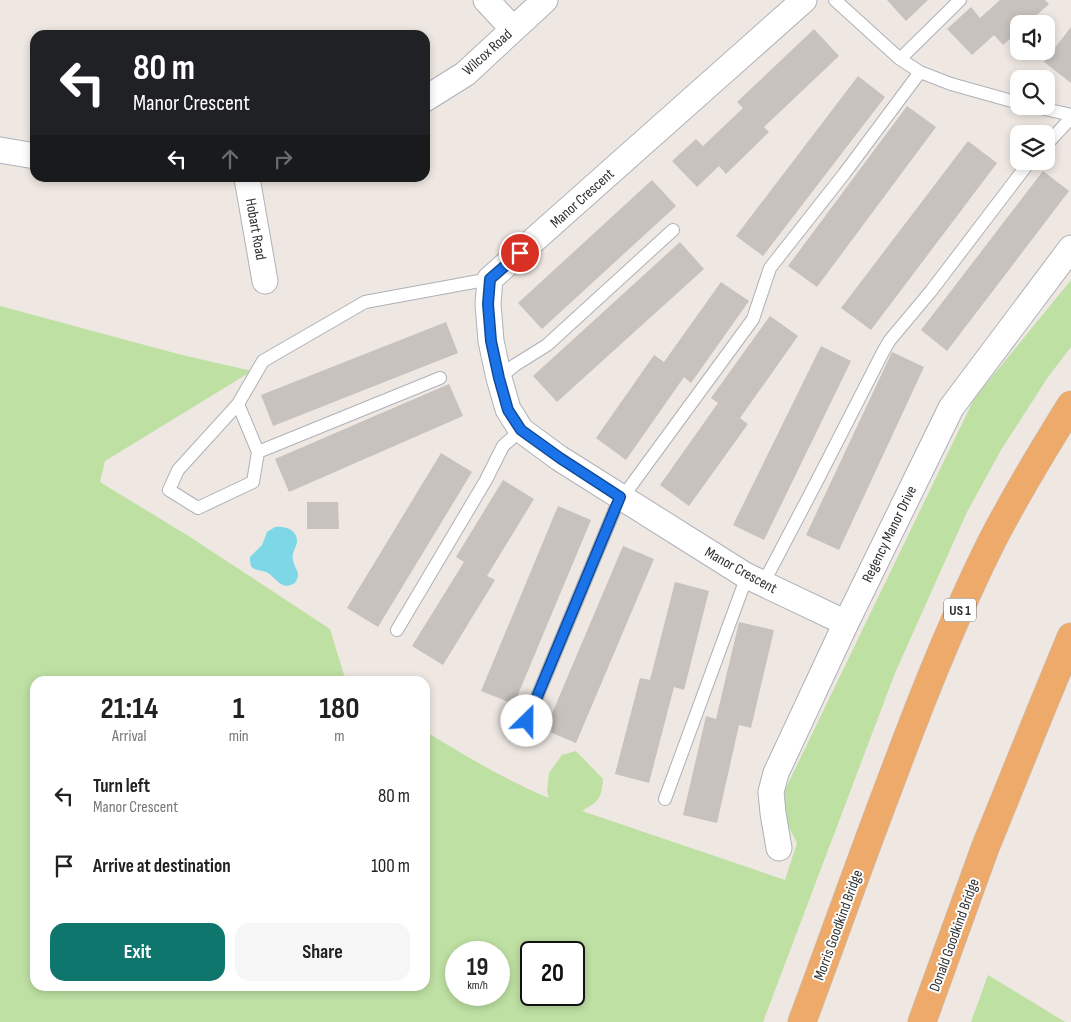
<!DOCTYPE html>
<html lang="en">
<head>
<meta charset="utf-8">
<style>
	body { margin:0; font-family:"Sofia Sans Condensed",sans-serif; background:#f6f6f6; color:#222; height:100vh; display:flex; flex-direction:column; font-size:19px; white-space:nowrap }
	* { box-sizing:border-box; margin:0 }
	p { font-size:16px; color:#767676 }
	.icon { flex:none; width:28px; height:28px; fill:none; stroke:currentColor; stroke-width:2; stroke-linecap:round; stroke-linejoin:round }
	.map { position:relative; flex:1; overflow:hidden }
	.details { position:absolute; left:30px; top:676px; width:400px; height:315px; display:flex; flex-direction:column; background:#fff; border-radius:15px; box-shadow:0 2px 8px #0003 }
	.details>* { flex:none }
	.hud { position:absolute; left:30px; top:30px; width:400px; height:152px; border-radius:15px; box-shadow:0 2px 8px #0003; background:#202124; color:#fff; overflow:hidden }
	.tools { position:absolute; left:1010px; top:15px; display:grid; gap:10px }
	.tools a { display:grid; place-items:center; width:45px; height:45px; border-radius:10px; background:#fff; box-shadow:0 2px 8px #0003; font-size:25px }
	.speed { position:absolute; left:445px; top:941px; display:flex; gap:10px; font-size:25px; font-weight:700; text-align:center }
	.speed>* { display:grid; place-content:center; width:65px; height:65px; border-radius:50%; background:#fff; box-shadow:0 2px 8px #0003; line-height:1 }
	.speed small { font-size:12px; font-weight:400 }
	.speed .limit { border:2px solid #111; border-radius:8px; background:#fff; color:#111 }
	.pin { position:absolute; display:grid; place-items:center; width:42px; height:42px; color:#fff; margin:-21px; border:2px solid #fff; border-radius:50%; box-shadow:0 1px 5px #0007 }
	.me { position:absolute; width:55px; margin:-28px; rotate:23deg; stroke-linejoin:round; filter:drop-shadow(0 0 4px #0008) }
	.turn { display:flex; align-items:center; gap:18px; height:105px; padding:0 20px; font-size:22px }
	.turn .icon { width:65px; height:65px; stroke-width:2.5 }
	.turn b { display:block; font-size:35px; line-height:42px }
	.lanes { display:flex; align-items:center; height:48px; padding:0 20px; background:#0003; justify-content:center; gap:25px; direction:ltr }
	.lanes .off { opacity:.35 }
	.eta { display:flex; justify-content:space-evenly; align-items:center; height:85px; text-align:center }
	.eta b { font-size:30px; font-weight:700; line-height:35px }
	.button { display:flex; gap:10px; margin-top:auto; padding:10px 20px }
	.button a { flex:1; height:58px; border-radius:15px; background:#0f766e; color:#fff; font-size:20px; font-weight:700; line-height:58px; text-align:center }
	.button a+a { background:#f6f6f6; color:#222 }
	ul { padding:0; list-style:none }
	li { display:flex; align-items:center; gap:15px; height:70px; padding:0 20px }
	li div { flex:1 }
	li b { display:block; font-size:19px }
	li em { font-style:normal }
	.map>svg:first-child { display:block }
	.green { fill:#bee0a3; fill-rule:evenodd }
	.water { fill:#7ed7e7 }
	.building { fill:#c7c2bd }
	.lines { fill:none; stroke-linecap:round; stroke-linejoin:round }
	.service-casing { stroke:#aeb1b9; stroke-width:14 }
	.minor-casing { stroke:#aeb1b9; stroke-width:27 }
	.trunk-casing { stroke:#c4c4c4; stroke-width:29 }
	.service { stroke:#fff; stroke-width:12 }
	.minor { stroke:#fff; stroke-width:25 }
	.trunk { stroke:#eeaa6a; stroke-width:28 }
	.route-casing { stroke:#114b97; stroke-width:12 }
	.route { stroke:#1a73e8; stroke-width:9 }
	.labels { text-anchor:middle; stroke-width:4; stroke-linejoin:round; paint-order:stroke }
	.shield { fill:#fff; stroke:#6d6d6d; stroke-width:1 }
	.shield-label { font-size:14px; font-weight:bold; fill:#2e2e2e }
	.street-label { font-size:15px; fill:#2e2e2e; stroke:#fff }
</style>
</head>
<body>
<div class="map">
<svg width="1071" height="1022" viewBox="0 0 1071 1022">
	<rect width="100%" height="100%" fill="#eee7e2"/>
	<path class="green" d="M1071 280V347L1048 377 1001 450 967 512 895 673 763 1022H0V306L182 355 252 371 105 461 100 482 190 537 330 629 344 675 350 681H35V986H425V731C465 756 506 780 549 798L547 791 549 773 562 755 576 751 603 779C601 800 599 801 582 811L785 880 797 843 782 814 785 790 974 399ZM456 952H499V995H456ZM531 952H574V995H531Z
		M988 975 1065 1022H971Z"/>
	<path class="water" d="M275 527C284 526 297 529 297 541 297 547 291 553 293 560 295 571 302 572 295 583 291 585 287 587 283 585 276 582 273 575 266 572 262 570 254 571 251 566 250 563 250 560 250 557L262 545 267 532Z"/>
	<path class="building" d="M887 0H928L906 21Z
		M1000 0H1045L1049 4 1027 24H1019V31L1003 45 994 35 972 55 947 29 971 7 980 18Z
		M1071 27V83L1044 62Z
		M814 29 839 56 764 127 769 132 726 174 719 166 697 187 672 161 696 139 703 146 743 108 737 102Z
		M858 76 885 97 763 256 736 236Z
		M907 106 936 127 817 287 788 266Z
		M968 141 997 163 871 330 841 308Z
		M1043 171 1069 191 947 351 921 330Z
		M652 180 676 206 542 329 518 303Z
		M680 242 704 269 557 402 533 376Z
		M721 282 749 301 691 383 684 377 626 460 596 438 654 355 664 362Z
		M770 316 798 336 740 418 748 424 689 506 660 485 718 403 711 398Z
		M446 322 458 353 273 426 261 395Z
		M821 346 851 361 764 540 733 525Z
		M892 352 924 367 839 550 806 535Z
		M449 384 463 416 289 492 275 459Z
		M441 453 472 472 378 627 347 608Z
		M503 480 534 499 487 576 495 580 443 665 412 646 464 562 456 557Z
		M307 502H338L339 529H307Z
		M558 506 591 520 514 704 481 691Z
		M623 546 654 559 576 743 545 730Z
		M675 582 709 591 684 690 674 687 649 783 615 774 640 678 650 680Z
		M739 622 774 630 751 728 739 725 717 823 683 815 706 716 716 719Z"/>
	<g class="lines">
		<defs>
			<path id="service" d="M835 0 900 59 920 72 951 84 1019 103
				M900 59 960 0
				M1032 106 1071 115
				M1046 145 1071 118
				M499 378 515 365 547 345 673 230
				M238 404 178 470 169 490 198 508 253 482 258 452 238 404 263 361 365 302 490 279
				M258 452 440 378
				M622 498 753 319 770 268 844 174 920 72
				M763 584 818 479 884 350 890 340 931 291 1030 161
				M397 630 486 480 503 446 521 430
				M527 721 620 497
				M665 799 747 576"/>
			<path id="minor" d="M486 0 513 29
				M804 0 490 279 488 304 491 341 499 378 508 409 521 430 559 458 745 575 846 623
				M425 99 465 74 545 0
				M0 150 35 156
				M247 178 265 281
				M779 848 773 813 771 792 776 773 846 623 951 408 1071 248"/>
			<path id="trunk" d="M802 1022C833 939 862 856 894 773 923 695 954 617 991 543 1015 496 1043 450 1071 405
				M922 1022 985 848 1039 715 1071 637"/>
		</defs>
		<use href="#service" class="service-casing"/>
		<use href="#minor" class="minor-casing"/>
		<use href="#trunk" class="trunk-casing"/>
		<use href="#service" class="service"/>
		<use href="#minor" class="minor"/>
		<use href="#trunk" class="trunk"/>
	</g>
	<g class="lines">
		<defs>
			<path id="route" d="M520 253 490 279 488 304 491 341 499 378 508 410 521 430 560 458 620 497 527 721"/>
		</defs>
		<use href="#route" class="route-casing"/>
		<use href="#route" class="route"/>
	</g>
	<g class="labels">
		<rect class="shield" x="944" y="598.5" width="32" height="23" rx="4"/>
		<g class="shield-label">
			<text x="960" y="615">US 1</text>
		</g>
		<g class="street-label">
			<text transform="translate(487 52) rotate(-42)" y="5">Wilcox Road</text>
			<text transform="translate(582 198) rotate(-42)" y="5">Manor Crescent</text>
			<text transform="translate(256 229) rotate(80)" y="5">Hobart Road</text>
			<text transform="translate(889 534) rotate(-64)" y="5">Regency Manor Drive</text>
			<text transform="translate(741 570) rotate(29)" y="5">Manor Crescent</text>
			<text transform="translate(838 925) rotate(-70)" y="5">Morris Goodkind Bridge</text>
			<text transform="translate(954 935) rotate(-70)" y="5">Donald Goodkind Bridge</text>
		</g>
	</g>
</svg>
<div class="tools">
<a><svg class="icon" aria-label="sound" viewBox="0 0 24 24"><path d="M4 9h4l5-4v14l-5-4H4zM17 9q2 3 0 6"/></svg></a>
<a><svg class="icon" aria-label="search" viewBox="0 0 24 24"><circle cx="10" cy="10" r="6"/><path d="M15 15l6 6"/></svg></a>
<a><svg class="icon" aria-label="layers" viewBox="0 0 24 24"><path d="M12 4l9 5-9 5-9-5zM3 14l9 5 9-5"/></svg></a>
</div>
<div class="speed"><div>19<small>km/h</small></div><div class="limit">20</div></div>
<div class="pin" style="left:520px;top:253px;background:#d93025"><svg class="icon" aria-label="arrive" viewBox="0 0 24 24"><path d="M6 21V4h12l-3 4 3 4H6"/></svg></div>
<svg class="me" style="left:527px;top:721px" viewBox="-20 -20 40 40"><circle r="19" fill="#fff"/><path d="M0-13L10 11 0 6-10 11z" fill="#1a73e8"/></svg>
<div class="hud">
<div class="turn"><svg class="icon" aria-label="left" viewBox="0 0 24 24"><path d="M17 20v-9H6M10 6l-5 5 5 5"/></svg><div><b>80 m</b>Manor Crescent</div></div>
<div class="lanes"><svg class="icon" aria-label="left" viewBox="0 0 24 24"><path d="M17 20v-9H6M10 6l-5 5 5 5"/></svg><svg class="icon off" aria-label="ahead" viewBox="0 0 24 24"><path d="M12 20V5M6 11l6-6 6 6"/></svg><svg class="icon off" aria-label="right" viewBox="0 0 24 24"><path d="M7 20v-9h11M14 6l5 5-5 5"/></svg></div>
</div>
<section class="details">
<div class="eta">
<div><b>21:14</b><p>Arrival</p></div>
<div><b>1</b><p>min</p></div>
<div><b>180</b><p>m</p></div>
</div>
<ul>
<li><svg class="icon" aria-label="left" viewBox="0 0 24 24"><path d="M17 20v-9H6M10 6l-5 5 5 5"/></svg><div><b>Turn left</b><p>Manor Crescent</p></div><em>80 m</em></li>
<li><svg class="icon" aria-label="arrive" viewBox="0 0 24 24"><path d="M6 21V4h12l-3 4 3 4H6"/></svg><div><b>Arrive at destination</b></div><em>100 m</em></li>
</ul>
<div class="button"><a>Exit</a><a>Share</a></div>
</section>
</div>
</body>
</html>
